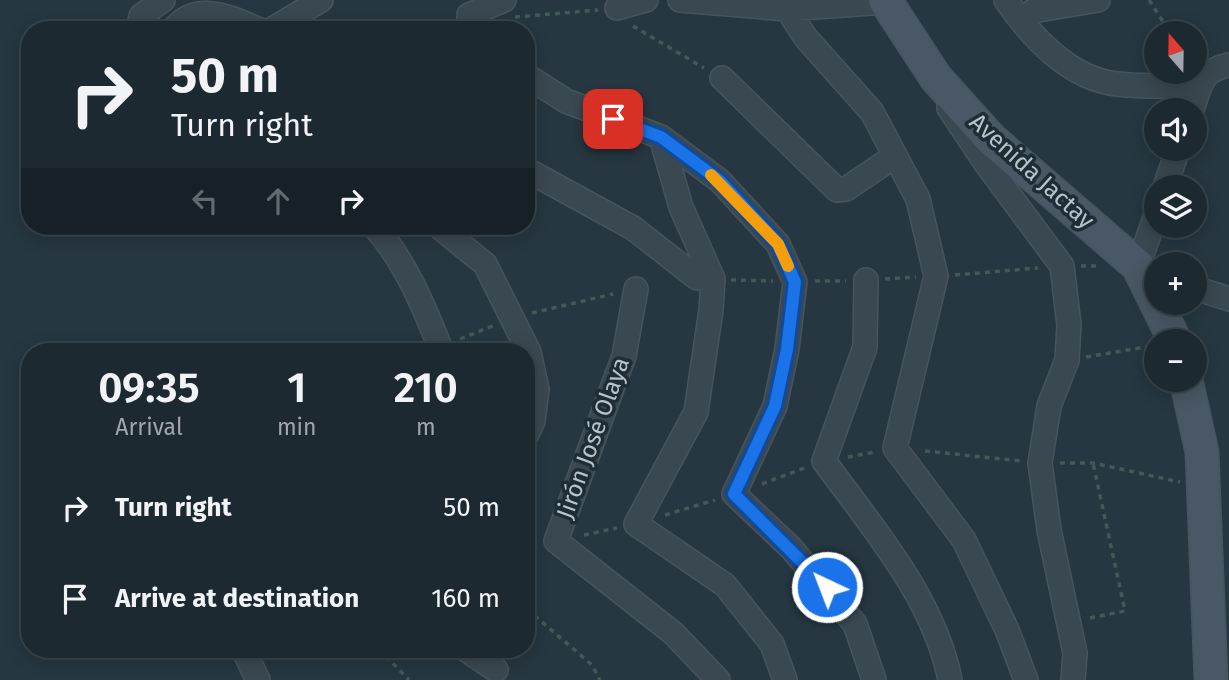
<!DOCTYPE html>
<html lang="en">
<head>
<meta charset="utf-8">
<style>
	body { margin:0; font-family:"Fira Sans",sans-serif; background:#29353d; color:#f1f3f6; height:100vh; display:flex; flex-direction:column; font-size:26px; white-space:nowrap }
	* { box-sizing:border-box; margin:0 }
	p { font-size:23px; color:#a0a6ab }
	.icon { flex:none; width:38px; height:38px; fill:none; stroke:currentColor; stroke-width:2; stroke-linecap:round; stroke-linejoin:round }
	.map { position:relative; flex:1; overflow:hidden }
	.drawer { position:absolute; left:21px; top:343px; width:514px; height:315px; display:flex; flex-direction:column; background:#1c2931; border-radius:28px; box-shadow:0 4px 18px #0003,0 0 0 2px #3a454d }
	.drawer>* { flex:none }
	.top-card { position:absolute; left:21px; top:21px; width:514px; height:214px; border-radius:28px; box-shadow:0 4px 18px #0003,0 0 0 2px #3a454d; background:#1c2931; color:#f1f3f6; overflow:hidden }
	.needle { width:46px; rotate:340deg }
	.controls { position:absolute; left:1144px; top:21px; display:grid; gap:14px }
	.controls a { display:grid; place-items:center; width:63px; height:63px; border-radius:50%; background:#1c2931; box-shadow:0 4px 18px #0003,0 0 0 2px #3a454d; font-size:35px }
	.pin { position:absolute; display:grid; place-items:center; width:60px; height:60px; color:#fff; margin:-30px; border-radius:14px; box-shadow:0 4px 10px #0006 }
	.me { position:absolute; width:77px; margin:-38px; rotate:317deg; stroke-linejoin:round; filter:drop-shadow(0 0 5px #0008) }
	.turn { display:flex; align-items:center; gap:24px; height:147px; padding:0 35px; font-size:32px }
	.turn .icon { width:91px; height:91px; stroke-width:2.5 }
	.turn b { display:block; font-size:49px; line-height:60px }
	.lanes { display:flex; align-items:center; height:66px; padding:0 35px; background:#0003; justify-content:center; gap:35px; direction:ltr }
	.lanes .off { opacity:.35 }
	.eta { display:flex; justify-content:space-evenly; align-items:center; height:119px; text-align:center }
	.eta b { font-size:42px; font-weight:600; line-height:49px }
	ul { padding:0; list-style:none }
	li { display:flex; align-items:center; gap:21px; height:91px; padding:0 35px }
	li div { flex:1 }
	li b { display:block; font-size:26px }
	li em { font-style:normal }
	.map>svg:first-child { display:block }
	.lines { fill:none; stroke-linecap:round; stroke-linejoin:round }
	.street-casing { stroke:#47545d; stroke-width:26 }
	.secondary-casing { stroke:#47545d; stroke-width:35 }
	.path { stroke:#425a57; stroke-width:3.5; stroke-dasharray:5 5; stroke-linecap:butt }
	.street { stroke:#3a4851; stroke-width:23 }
	.secondary { stroke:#495864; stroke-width:32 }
	.route-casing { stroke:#114b97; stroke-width:18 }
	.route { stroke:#1a73e8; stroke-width:12 }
	.slow { stroke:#f59e0b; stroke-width:12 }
	.labels { text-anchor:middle; stroke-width:7; stroke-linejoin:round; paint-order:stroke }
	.street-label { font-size:24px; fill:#b7c3cb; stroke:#1f2d36 }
</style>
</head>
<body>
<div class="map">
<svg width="1229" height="680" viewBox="0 0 1229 680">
	<rect width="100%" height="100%" fill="#263741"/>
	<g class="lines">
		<defs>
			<path id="street" d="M680 0 787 9 886 2
				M1006 0C1031 37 1070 79 1117 84 1144 87 1172 85 1199 89
				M617 8 646 0
				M787 9 806 38 872 112 918 199 936 276 895 448 964 540 1007 630 1026 680
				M1033 11 1098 0
				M138 30 141 16 163 0
				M173 30C197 0 232 18 260 30
				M271 30 321 0
				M469 30V15L504 0
				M527 76 566 101 661 137 720 181 778 244 795 282 787 349 775 406 734 494 791 548 855 624 874 680
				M722 78 837 190 846 189 895 156
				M949 108 987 165 1062 266 1069 325 1067 360 1049 406 1040 463 1049 530 1075 653 1073 680
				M1192 110C1201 84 1200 71 1229 65
				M661 137 681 207 713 279 711 310 696 412 636 524 725 585 772 644 785 680
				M527 170 633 228 697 278
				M1165 187 1178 149
				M374 226C406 262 424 307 442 352
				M438 226 485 264 529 352 537 389 533 421 527 434
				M1138 266 1157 212
				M866 280 865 347 824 461C872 527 934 598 950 680
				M1195 288 1229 299
				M636 289 624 356 556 541 673 633 718 680
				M243 649 258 680
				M465 649 496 670"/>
			<path id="secondary" d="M885 0 936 78 991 139 1138 266 1175 341
				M1186 380 1202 452 1211 680"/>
		</defs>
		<use href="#street" class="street-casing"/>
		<use href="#secondary" class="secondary-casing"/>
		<path class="path" d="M1149 0 1164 23V33
			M515 17 598 10
			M321 24 372 30
			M633 26 704 68
			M416 30 449 24
			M1081 266H1098
			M955 275 1038 268
			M885 279 916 277
			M731 280 773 281
			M815 281H846
			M532 313 613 294
			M460 339 495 325
			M1086 357 1151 346
			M925 451 1021 461
			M848 457 875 452
			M1060 463H1093L1180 482
			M762 484 807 467
			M665 515 715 500
			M584 535 617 528
			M527 609 592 665 600 680
			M1090 618 1125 611 1093 463
			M379 649 409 680"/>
		<use href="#street" class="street"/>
		<use href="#secondary" class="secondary"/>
	</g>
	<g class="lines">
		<defs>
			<path id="route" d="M613 119 661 137 720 181 778 244 795 282 787 349 775 406 734 494 827 587"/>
		</defs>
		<use href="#route" class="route-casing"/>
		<use href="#route" class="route"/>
		<path class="slow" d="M711 175 778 244 788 266"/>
	</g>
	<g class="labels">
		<g class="street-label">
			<text transform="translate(1032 171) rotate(42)" y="8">Avenida Jactay</text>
			<text transform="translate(593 438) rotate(-70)" y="8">Jirón José Olaya</text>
		</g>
	</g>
</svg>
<div class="controls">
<a><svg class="needle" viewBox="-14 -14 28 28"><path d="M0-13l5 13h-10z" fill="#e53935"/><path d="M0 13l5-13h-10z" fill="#a0a6ab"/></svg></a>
<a><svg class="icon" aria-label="sound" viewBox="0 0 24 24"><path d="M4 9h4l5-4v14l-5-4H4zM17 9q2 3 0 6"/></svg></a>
<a><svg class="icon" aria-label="layers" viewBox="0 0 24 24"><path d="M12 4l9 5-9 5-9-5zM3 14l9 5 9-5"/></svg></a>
<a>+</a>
<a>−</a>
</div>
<div class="pin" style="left:613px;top:119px;background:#d93025"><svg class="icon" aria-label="arrive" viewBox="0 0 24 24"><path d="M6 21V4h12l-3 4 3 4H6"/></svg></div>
<svg class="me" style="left:827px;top:587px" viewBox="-20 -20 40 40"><circle r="17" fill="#1a73e8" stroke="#fff" stroke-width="3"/><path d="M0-11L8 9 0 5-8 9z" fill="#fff"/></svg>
<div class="top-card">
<div class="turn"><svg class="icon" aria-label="right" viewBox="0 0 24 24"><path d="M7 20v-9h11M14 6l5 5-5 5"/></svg><div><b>50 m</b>Turn right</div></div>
<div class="lanes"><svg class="icon off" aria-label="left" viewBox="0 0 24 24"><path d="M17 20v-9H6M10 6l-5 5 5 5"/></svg><svg class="icon off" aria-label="ahead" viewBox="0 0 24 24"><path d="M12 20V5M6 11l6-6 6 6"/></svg><svg class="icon" aria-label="right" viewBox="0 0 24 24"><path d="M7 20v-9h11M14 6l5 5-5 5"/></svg></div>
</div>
<section class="drawer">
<div class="eta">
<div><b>09:35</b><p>Arrival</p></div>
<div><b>1</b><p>min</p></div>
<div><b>210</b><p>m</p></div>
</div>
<ul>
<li><svg class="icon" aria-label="right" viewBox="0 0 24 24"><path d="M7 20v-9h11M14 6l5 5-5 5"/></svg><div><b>Turn right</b></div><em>50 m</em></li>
<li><svg class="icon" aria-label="arrive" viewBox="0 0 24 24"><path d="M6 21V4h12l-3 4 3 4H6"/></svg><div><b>Arrive at destination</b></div><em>160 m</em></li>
</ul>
</section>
</div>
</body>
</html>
